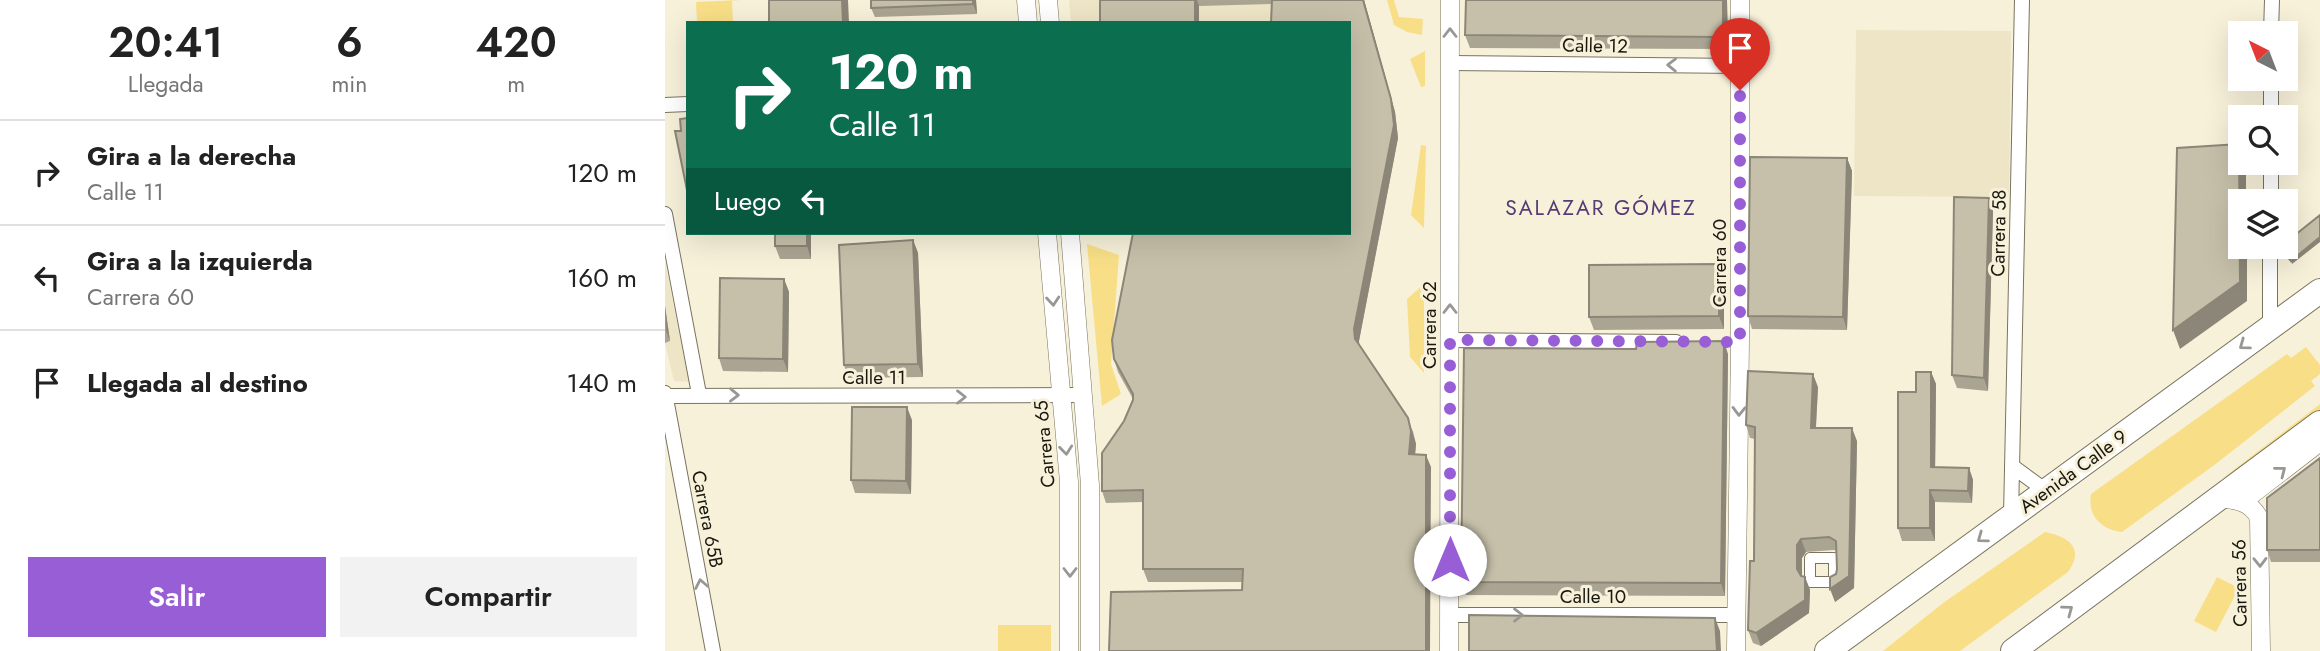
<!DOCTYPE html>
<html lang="es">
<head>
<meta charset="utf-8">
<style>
	body { margin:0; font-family:Jost,sans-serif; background:#f2f2f2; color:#222; height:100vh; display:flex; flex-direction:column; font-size:26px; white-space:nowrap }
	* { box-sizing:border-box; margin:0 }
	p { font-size:23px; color:#767676 }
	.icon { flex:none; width:38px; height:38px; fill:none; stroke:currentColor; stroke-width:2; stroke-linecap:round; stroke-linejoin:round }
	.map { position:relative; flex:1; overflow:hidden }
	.sheet { display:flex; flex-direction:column; background:#fff; width:665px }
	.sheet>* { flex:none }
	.banner { position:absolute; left:21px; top:21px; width:665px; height:214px; border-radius:0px; box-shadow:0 7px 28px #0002; background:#0b6e4f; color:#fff; overflow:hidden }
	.needle { width:46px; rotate:318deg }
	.buttons { position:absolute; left:1563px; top:21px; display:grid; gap:14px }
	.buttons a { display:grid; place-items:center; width:70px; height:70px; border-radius:0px; background:#fff; box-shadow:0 7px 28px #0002; font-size:35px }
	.pin { position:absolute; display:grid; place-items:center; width:60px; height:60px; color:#fff; margin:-72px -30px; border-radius:50% 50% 50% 0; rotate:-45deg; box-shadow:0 0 7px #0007 }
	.pin .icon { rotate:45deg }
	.me { position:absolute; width:77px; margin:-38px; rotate:0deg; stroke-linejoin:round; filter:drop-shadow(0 0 5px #0008) }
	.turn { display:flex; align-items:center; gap:24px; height:147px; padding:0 28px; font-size:32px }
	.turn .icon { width:91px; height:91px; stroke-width:2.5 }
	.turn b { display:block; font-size:49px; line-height:60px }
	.then { display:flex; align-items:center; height:66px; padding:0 28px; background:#0003; gap:14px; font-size:26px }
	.eta { display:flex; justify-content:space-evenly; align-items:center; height:119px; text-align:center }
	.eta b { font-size:42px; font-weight:600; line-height:49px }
	.button { display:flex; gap:14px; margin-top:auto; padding:14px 28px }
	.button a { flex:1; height:80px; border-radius:0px; background:#985ed5; color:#fff; font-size:28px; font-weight:600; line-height:80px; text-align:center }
	.button a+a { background:#f2f2f2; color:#222 }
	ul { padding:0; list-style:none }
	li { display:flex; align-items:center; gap:21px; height:105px; padding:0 28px; border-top:2px solid #e0e0e0 }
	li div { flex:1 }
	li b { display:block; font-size:26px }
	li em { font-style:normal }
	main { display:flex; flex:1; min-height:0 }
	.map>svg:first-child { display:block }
	.built { fill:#eee5c7 }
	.green { fill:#f8df87 }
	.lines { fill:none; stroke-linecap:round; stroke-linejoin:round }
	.pedestrian-casing { stroke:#79735f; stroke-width:12 }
	.minor-casing { stroke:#79735f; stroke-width:16 }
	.tertiary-casing { stroke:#79735f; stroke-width:19 }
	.trunk-casing { stroke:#79735f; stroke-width:26 }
	.pedestrian { stroke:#fff; stroke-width:10 }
	.minor { stroke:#fff; stroke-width:14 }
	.tertiary { stroke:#fff; stroke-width:18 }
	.trunk { stroke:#fff; stroke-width:24 }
	.wall { fill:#aaa592 }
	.shaded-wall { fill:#8b8677 }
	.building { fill:#c6c0aa; stroke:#8b8677; stroke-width:2 }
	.oneway { stroke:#989793 }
	.route { stroke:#985ed5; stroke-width:12; stroke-dasharray:0 21.6 }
	.labels { text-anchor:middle; stroke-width:6; stroke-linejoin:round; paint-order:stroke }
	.street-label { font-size:19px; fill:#19170f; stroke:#f7f1da }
	.neighbourhood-label { font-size:21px; letter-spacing:2px; fill:#573b76; stroke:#f7f1da }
</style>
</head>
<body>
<main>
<section class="sheet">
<div class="eta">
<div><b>20:41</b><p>Llegada</p></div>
<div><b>6</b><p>min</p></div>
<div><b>420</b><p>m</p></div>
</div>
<ul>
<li><svg class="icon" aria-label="right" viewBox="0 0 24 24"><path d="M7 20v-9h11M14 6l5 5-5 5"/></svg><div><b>Gira a la derecha</b><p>Calle 11</p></div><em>120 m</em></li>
<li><svg class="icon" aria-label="left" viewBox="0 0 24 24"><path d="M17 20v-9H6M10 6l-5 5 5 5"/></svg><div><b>Gira a la izquierda</b><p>Carrera 60</p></div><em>160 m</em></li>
<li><svg class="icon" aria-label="arrive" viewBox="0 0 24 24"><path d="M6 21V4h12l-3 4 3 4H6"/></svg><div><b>Llegada al destino</b></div><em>140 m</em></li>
</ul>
<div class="button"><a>Salir</a><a>Compartir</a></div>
</section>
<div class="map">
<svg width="1655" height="651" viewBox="0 0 1655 651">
	<rect width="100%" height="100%" fill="#f7f1da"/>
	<path class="built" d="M404 0H611V23H406Z
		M1191 30 1346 31 1344 197 1189 196Z
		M0 262 24 382 9 381 0 343Z"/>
	<path class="green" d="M76 0 67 1 68 23H32L31 2Z
		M722 0H729L734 17 758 19 757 35 742 32 729 25Z
		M760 51V86L756 87 745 59Z
		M756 145 761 146 759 228 746 215Z
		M422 244 454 255 446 364 456 394 437 406Z
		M759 284V373L745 357 742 299Z
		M1641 347 1655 365V374L1646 381 1650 386 1552 463 1457 532C1437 530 1422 516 1426 494L1622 354 1626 358Z
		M1655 404V413L1593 457 1558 478Z
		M1380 532C1404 537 1420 548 1403 572L1295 651H1218L1278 603Z
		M1552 577 1574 588 1551 632 1529 621Z
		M333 625H386V651H333Z"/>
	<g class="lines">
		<defs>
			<path id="pedestrian" d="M1145 558H1169V582H1145Z"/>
			<path id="minor" d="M1606 33 1607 0
				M785 63 1075 66
				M0 105 23 104
				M1606 117V79
				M1606 201V163
				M0 214 34 394
				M1605 327V247
				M785 340 1011 342
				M0 393 48 651
				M0 396 418 395
				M1347 466 1381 491
				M1346 516 1357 0
				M784 615H1071"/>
			<path id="tertiary" d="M361 0 363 23
				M383 0 385 23
				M382 233 404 482V651
				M405 233 425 485V651
				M1555 498C1572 500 1586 502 1594 518L1596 651
				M1577 502 1655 442
				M784 651 785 0
				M1071 651 1075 342V0"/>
			<path id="trunk" d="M1162 651 1655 291
				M1348 651 1655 423"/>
		</defs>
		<use href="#pedestrian" class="pedestrian-casing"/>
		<use href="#minor" class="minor-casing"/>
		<use href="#tertiary" class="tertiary-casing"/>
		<use href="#trunk" class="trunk-casing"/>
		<use href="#pedestrian" class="pedestrian"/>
		<use href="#minor" class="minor"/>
		<use href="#tertiary" class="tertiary"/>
		<use href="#trunk" class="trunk"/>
	</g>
	<path class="wall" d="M311 0 312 14 210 17 206 8Z
		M435 0H699L730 112 733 138 694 341V345L748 431 751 444 750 454 766 467 577 590V582H483L478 569V502L441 503 437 491 459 421 468 399 453 372 449 359 684 233 606 4 534 6V23H435Z
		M1062 0 1063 49 805 48 800 35Z
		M1182 158 1187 171 1182 330 1087 329 1083 316Z
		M1324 198 1328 211 1323 391 1292 388 1287 375Z
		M146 233V259H115L110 246Z
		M248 240 253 253 258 377 183 378 179 365Z
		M1054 264 1059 277V329L929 330 924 317Z
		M119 279 124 292 123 372 58 371 54 358Z
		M0 306 5 341 0 343Z
		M1063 354 1060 596 801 595 796 582Z
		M1266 372 1271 384 1270 467 1304 468 1308 480 1307 503 1270 502V541H1237L1233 528 1251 392Z
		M1153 387 1151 428 1192 441 1189 588 1170 602 1171 574 1172 569 1171 551 1169 550 1141 552 1137 558V576L1140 577 1145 590 1144 613 1096 646 1088 643 1083 630 1089 561 1090 439 1085 438 1081 425Z
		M247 420 246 494 190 493 186 480Z
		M1655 458V562H1606L1602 550Z"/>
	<path class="shaded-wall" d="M177 0H183L184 23H178Z
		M308 0H311L312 14 308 4Z
		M530 0H532L534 6V23H530Z
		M698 0H699L730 112 733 138 694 341 695 351 690 339 689 329Z
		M1058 0H1062L1063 49 1058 37Z
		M1574 144 1575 163H1581V201H1575Z
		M1182 158 1187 171 1182 330 1178 317Z
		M1324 198 1328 211 1323 391 1319 378Z
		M142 233H146V259L142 246Z
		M1655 237V242L1627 264 1626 261Z
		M248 240 253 253 258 377 253 364Z
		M1575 247H1582V301L1515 349 1508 330Z
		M1054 264 1059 277V329L1054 316Z
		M119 279 124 292 123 372 118 359Z
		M0 306 5 341 1 331Z
		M1059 341 1063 354 1060 596 1056 583Z
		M1266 372 1271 384 1270 479 1266 467Z
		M1148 374 1153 387 1150 441 1146 428Z
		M242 407 247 420 246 494 241 481Z
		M743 418 751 444 749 467 744 454Z
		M1187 428 1192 441 1189 588 1170 602 1165 589 1184 576Z
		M761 455 766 467 765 651H761Z
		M1304 468 1308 480 1307 503 1303 491Z
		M1265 490 1270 502V541L1265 528Z
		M1136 539 1141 552 1137 558V582L1132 569V545Z
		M1140 577 1145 590 1144 613 1096 646 1091 633Z
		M1050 618 1055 631 1056 651H1052Z"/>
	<path class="building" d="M104 0H177L178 23H104Z
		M206 0H308V4L206 8Z
		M435 0H530V23H435Z
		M607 0H698L726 99 729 125 689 329 690 339 695 346 743 418 746 431 744 454 761 455V651H444L446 592 577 590 578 569H478V490L437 491V453L459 421 468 400V394L449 359 447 340 468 233H684V23H606Z
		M801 0H1058V37L800 35Z
		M23 118V195L10 131H16L15 119Z
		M1574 144 1575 282 1508 330 1512 148Z
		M1085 157 1182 158 1178 317 1083 316Z
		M1289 197 1324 198 1319 378 1287 375Z
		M1655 215V237L1626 261 1615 248 1620 247V243Z
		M110 233H142V246H110Z
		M248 240 253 364 179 365 174 245Z
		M1054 264V316L924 317V265Z
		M55 278 119 279 118 359 54 358Z
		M1059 341 1056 583 796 582 799 348 971 349 972 342Z
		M1083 371 1148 374 1146 428H1187L1184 576 1165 589V577L1171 574 1172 569 1171 541 1164 537 1136 539 1132 545V569L1136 576 1140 577V600L1091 633 1083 630 1085 561H1089L1090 427 1081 425Z
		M1251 372H1266V467L1304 468 1303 491 1265 490V528H1233V392H1251Z
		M187 407H242L241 481 186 480Z
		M1655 458V550H1602V498Z
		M804 615 1050 618 1052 651H804Z"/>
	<defs><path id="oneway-chevron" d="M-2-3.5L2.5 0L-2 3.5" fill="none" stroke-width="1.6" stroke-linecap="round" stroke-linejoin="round" transform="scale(1.75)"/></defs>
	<g class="oneway">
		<use href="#oneway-chevron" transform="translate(785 33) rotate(-90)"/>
		<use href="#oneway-chevron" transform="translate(1007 65) rotate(-179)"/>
		<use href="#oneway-chevron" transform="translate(388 301) rotate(85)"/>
		<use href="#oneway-chevron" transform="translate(785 309) rotate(-90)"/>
		<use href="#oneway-chevron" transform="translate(1579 345) rotate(144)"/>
		<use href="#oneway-chevron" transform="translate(69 395) rotate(1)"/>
		<use href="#oneway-chevron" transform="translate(296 397)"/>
		<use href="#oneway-chevron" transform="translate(1074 411) rotate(91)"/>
		<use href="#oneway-chevron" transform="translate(401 450) rotate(84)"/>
		<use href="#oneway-chevron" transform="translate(1616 471) rotate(-38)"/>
		<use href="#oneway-chevron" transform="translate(1317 538) rotate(144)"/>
		<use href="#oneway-chevron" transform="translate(1595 562) rotate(89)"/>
		<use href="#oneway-chevron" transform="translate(405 572) rotate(90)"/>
		<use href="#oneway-chevron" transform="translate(36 584) rotate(-101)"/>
		<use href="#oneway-chevron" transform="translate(1403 610) rotate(-37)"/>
		<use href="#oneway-chevron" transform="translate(853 615)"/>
	</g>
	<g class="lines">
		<path class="route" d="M785 560V340L1075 342V90"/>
	</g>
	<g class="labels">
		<g class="street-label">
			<text transform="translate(930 45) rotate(1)" y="7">Calle 12</text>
			<text transform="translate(1333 233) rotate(-89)" y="7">Carrera 58</text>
			<text transform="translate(1054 263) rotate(-90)" y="7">Carrera 60</text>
			<text transform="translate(764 325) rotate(-90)" y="7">Carrera 62</text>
			<text x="209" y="384">Calle 11</text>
			<text transform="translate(379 444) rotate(-95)" y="7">Carrera 65</text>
			<text transform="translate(1408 471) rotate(-36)" y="7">Avenida Calle 9</text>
			<text transform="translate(43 519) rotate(79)" y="7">Carrera 65B</text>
			<text transform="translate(1574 583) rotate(-91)" y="7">Carrera 56</text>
			<text x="928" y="603">Calle 10</text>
		</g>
		<g class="neighbourhood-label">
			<text x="936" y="215">SALAZAR GÓMEZ</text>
		</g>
	</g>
</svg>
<div class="buttons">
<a><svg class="needle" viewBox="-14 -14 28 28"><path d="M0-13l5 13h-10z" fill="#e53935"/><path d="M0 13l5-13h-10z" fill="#767676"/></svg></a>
<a><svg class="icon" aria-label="search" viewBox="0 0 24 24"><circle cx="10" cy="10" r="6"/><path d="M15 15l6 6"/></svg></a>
<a><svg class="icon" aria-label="layers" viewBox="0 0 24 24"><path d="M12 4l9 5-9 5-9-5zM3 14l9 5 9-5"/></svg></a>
</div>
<div class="pin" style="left:1075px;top:90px;background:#d93025"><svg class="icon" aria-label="arrive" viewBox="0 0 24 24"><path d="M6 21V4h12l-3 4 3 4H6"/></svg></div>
<svg class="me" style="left:785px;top:560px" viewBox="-20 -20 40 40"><circle r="19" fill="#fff"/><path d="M0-13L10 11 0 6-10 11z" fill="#985ed5"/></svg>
<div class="banner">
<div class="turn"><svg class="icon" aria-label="right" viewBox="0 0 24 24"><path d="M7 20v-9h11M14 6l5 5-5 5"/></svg><div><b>120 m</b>Calle 11</div></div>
<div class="then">Luego<svg class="icon" aria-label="left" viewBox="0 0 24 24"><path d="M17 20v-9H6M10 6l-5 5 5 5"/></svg></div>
</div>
</div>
</main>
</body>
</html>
